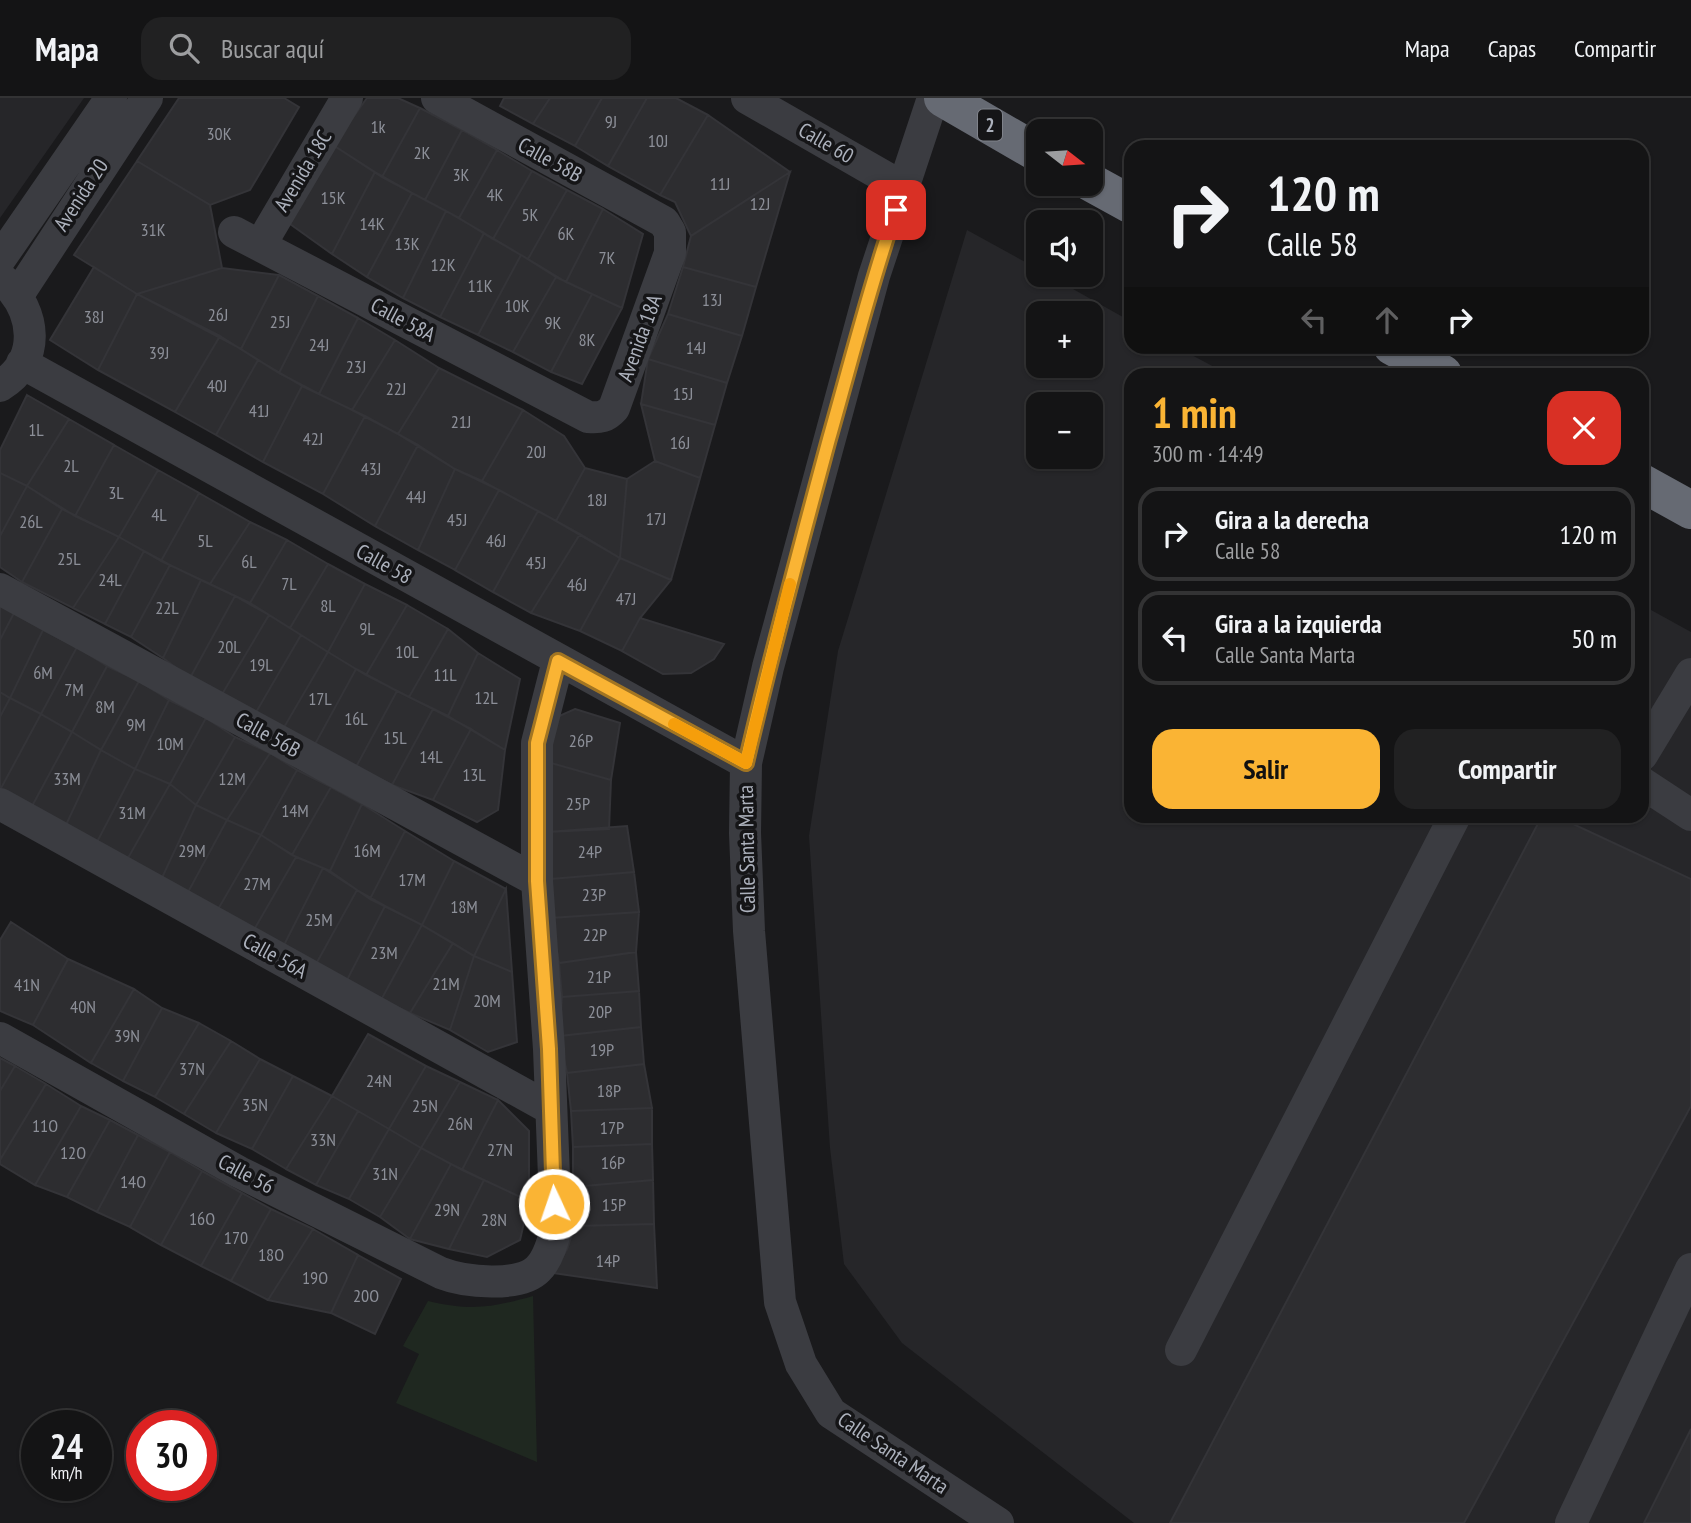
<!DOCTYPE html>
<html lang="es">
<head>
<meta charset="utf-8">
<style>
	body { margin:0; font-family:"PT Sans Narrow",sans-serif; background:#212122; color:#f1f3f6; height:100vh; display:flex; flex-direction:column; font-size:26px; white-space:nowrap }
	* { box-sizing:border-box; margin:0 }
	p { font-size:23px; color:#9d9ea0 }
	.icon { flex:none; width:38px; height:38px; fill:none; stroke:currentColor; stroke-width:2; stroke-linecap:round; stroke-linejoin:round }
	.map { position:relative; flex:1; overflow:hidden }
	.sheet { position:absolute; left:1124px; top:270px; width:525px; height:455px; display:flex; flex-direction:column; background:#141415; border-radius:21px; box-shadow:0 2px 5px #0004,0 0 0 2px #333334 }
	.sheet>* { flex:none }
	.hud { position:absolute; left:1124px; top:42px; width:525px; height:214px; border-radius:21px; box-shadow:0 2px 5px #0004,0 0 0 2px #333334; background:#141415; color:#f1f3f6; overflow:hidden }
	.needle { width:46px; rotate:107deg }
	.buttons { position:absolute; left:1026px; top:21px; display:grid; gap:14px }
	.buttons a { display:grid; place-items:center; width:77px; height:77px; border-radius:14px; background:#141415; box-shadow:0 2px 5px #0004,0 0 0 2px #333334; font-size:35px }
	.speed { position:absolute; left:21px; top:1312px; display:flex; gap:14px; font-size:35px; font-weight:700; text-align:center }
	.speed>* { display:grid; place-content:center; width:91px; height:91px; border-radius:50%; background:#141415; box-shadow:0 2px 5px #0004,0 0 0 2px #333334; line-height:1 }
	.speed small { font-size:18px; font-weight:400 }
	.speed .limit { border:10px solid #d22; background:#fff; color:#111 }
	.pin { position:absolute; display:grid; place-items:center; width:60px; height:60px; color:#fff; margin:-30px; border-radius:14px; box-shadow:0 4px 10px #0006 }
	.me { position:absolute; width:77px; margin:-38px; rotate:357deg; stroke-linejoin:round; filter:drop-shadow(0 0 5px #0008) }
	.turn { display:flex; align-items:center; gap:24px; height:147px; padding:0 28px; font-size:32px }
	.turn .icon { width:91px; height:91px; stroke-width:2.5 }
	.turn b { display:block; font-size:49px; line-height:60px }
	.lanes { display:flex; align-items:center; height:66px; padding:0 28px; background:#0003; justify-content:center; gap:35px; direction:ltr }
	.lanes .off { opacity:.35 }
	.round { display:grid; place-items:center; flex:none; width:74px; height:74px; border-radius:21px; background:#212122 }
	.overview { display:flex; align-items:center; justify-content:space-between; height:119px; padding:0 28px }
	h1 { font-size:42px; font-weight:800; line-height:52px; color:#fab434 }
	.cta { display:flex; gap:14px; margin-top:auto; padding:14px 28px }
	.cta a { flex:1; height:80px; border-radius:21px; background:#fab434; color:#111; font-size:28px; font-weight:800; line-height:80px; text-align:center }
	.cta a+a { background:#212122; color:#f1f3f6 }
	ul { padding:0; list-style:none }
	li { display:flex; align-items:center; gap:21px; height:94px; margin:0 14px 10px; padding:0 14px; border:4px solid #333334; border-radius:21px }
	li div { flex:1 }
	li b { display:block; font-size:26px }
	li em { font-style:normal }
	header { display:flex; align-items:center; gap:42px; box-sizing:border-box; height:98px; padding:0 35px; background:#141415; border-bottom:2px solid #333334 }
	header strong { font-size:33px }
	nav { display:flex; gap:38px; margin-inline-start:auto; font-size:24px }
	.search { width:490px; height:63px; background:#212122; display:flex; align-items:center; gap:18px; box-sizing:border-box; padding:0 24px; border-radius:21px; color:#9d9ea0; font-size:26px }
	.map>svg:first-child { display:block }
	.built { fill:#262629; fill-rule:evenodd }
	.green { fill:#1f2820 }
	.building { fill:#2d2d30; stroke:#343438; stroke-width:2 }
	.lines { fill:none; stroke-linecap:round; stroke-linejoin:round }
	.minor { stroke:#3b3c41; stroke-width:32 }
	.highway { stroke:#666a73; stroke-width:38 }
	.route-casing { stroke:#a27522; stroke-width:18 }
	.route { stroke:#fab434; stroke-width:12 }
	.slow { stroke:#f59e0b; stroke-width:12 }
	.labels { text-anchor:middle; stroke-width:7; stroke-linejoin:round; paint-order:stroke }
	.number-label { font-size:18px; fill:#8c8f98 }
	.shield { fill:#151517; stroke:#7f828a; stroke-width:2 }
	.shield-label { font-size:19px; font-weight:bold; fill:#acb1bc }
	.street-label { font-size:21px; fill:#acb1bc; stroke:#151517 }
</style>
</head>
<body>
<header>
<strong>Mapa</strong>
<div class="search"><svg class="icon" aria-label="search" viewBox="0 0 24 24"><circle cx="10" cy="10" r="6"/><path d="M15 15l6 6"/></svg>Buscar aquí</div>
<nav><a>Mapa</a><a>Capas</a><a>Compartir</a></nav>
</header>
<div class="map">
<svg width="1691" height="1425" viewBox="0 0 1691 1425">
	<rect width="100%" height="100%" fill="#1a1a1c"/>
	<path class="built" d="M0 0H84L0 120Z
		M967 132 1038 171V177H1048L1130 223V248L1177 249 1227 276H1130V718H1642V507L1691 534V1425H1134L902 1245 844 1166 830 1050 809 738 838 553ZM1038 215H1090V268H1038ZM1038 306H1090V359H1038Z"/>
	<path class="green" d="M533 1198 537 1364 396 1305 419 1256 403 1248 428 1203C471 1213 491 1210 533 1198Z"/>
	<path class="building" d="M179 0H284L299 9 250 92 210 107 137 63Z
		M367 0H398L420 10 382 79 333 47Z
		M504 0H550L533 26 500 8Z
		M550 0H602L575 48 533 26Z
		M602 0H647L608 68 575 48Z
		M647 0H676L708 17 660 97 608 68Z
		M420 10 462 32 425 102 382 79Z
		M708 17 790 74 691 138 675 104 660 97Z
		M462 32 497 52 459 120 425 102Z
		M333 47 375 74 332 156 290 126Z
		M497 52 532 73 493 141 459 120Z
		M137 63 210 107 222 170 137 196 74 157Z
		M532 73 567 92 528 161 493 141Z
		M375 74 412 95 367 179 332 156Z
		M790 74 756 189 683 169 691 138Z
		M567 92 603 111 566 184 528 161Z
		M412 95 446 113 403 200 367 179Z
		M603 111 643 136 622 210 566 184Z
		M446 113 484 135 440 219 403 200Z
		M484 135 521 157 478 237 440 219Z
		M521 157 556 179 513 254 478 237Z
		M94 169 137 196 98 272 50 242Z
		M683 169 756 189 742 238 668 216Z
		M222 170 279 177 241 251 137 196Z
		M279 177 318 198 279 275 241 251Z
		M556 179 592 196 551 274 513 254Z
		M137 196 220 238 175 314 98 272Z
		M592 196 622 210 582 286 551 274Z
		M318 198 358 220 319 296 279 275Z
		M668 216 742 238 727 285 648 261Z
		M358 220 395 242 352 312 319 296Z
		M220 238 258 262 216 337 175 314Z
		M395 242 439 270 398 336 352 312Z
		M648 261 727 285 715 327 641 306Z
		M258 262 302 288 263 364 216 337Z
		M439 270 523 312 482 383 455 371 398 336Z
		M302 288 365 318 323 396 263 364Z
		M27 297 69 321 27 388 0 375V352Z
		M641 306 715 327 700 380 655 363Z
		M523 312 564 338 585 370 556 423 482 383Z
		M365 318 418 347 375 428 323 396Z
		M69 321 114 347 75 418 27 388Z
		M114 347 158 372 119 439 75 418Z
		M418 347 455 371 418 452 375 428Z
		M655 363 700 380 671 482 620 460 627 381Z
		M585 370 627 381 620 460 556 423Z
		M455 371 499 392 455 472 418 452Z
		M158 372 199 395 161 463 119 439Z
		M0 375 27 388 0 438Z
		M27 388 62 411 22 484 0 469V438Z
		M499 392 538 413 493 494 455 472Z
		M199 395 250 424 210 486 161 463Z
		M62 411 119 439 73 510 22 484Z
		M538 413 580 436 531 515 493 494Z
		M250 424 287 442 250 505 210 486Z
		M580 436 620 460 580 533 531 515Z
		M119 439 144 453 105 526 73 510Z
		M287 442 328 466 290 530 250 505Z
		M144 453 170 467 131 539 105 526Z
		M620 460 671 482 640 520 622 553 580 533Z
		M328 466 365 486 328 554 290 530Z
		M170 467 201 482 163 560 131 539Z
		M201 482 235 498 190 580 163 560Z
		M365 486 407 507 366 577 328 554Z
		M235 498 269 517 221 598 190 580Z
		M0 505 14 515 0 542Z
		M407 507 448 531 409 599 366 577Z
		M14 515 43 532 10 600 0 594V542Z
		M269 517 301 537 255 616 221 598Z
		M640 520 724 546 714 561 691 575 663 576 622 553Z
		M448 531 478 555 448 618 409 599Z
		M43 532 77 549 41 616 10 600Z
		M301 537 328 554 283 631 255 616Z
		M77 549 107 568 72 634 41 616Z
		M328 554 356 571 314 648 283 631Z
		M478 555 520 581 505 652 448 618Z
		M107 568 139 583 101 652 72 634Z
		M356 571 397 593 356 669 314 648Z
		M139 583 169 602 135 671 101 652Z
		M397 593 433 611 392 687 356 669Z
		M0 594 10 600 0 619Z
		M10 600 41 616 0 692V619Z
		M169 602 206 620 170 686 135 671Z
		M433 611 471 631 433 702 392 687Z
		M575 611 620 625 611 682 544 663 548 623Z
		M41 616 72 634 31 710 0 692Z
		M206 620 235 639 196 707 170 686Z
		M471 631 505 652 498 712 477 724 433 702Z
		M72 634 101 652 65 729 31 710Z
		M235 639 270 655 227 722 196 707Z
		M101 652 135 671 97 744 65 729Z
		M270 655 297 672 261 737 227 722Z
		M544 663 611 682 609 731 548 734Z
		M135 671 170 686 128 760 97 744Z
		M297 672 331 689 292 757 261 737Z
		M170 686 196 707 160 784 128 760Z
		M331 689 362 706 330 773 292 757Z
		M362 706 405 733 370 801 330 773Z
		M196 707 227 722 187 796 160 784Z
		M1542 718H1556L1691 781V1008L1464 1425H1170Z
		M227 722 261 737 217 813 187 796Z
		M627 728 634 774 551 781 548 734Z
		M405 733 454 763 422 827 370 801Z
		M261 737 296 759 251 837 217 813Z
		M296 759 323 770 282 851 251 837Z
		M454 763 506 791 474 858 422 827Z
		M323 770 357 792 316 866 282 851Z
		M634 774 639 814 551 820V781Z
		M506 791 512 874 474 858Z
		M357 792 385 808 346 884 316 866Z
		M385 808 422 827 381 902 346 884Z
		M639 814 636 854 559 865 551 820Z
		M11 824 68 861 33 927 0 913V842Z
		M422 827 453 845 410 915 381 902Z
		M453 845 474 858 450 932 410 915Z
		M636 854 639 893 562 899 559 865Z
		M474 858 512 874 517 944 488 954 450 932Z
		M68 861 134 891 91 965 33 927Z
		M134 891 162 910 123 983 91 965Z
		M639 893 641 929 559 938 562 899Z
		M162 910 199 925 155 999 123 983Z
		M199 925 231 943 184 1016 155 999Z
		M641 929 644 966 567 975 559 938Z
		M368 936 426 968 389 1031 332 998Z
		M231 943 260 961 216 1035 184 1016Z
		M0 960 15 968 0 993Z
		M260 961 293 978 252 1051 216 1035Z
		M644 966 652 1010 571 1013 567 975Z
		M15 968 46 986 0 1062V993Z
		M426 968 460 984 421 1050 389 1031Z
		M293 978 332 998 286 1071 252 1051Z
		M460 984 498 1002 462 1072 421 1050Z
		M46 986 81 1008 35 1087 0 1066V1062Z
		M332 998 358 1013 316 1087 286 1071Z
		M498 1002 529 1033V1103L462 1072Z
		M81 1008 110 1022 67 1099 35 1087Z
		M652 1010V1046L573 1049 571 1013Z
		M358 1013 389 1031 349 1101 316 1087Z
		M110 1022 138 1037 97 1114 67 1099Z
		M389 1031 421 1050 380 1119 349 1101Z
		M138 1037 170 1054 130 1129 97 1114Z
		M652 1046 653 1082 573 1089V1049Z
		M421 1050 451 1066 410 1141 380 1119Z
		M170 1054 202 1073 161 1147 130 1129Z
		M451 1066 484 1082 449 1151 410 1141Z
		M202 1073 242 1095 201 1168 161 1147Z
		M484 1082 529 1103 520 1142 487 1159 449 1151Z
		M653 1082 654 1126 575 1128 573 1089Z
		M242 1095 271 1111 231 1183 201 1168Z
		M271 1111 313 1131 268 1202 231 1183Z
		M654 1126 657 1190 553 1175 567 1151 575 1128Z
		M313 1131 358 1157 331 1215 268 1202Z
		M358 1157 401 1181 375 1236 331 1215Z
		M1691 1331V1425H1644Z"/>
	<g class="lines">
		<path class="minor" d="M747 0 904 90
			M933 0 874 178 768 569 746 665 745 735 749 833 780 1204 801 1266 831 1315 998 1425
			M234 134 588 319C600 320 606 319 614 310L670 155V134L664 124 437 0
			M261 146 347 0
			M0 161 111 0
			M18 197 147 0
			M22 265 746 665
			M0 288C42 262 36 214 4 183
			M0 491 537 783
			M1642 657 1691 576
			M1642 685 1691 717
			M0 706 549 1010
			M0 940 239 1074 441 1175C464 1184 520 1190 538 1171 548 1161 553 1144 556 1130L549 951 537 783V645L558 563
			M1181 1252 1455 718
			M1571 1425 1691 1171"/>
		<path class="highway" d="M943 0 1038 55
			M1090 84 1130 106
			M1392 248 1443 276
			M1642 385 1691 412"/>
	</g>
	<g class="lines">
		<defs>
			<path id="route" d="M554 1106 549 951 537 783V645L558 563 746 665C771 556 800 449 829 341 851 264 870 187 896 112"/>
		</defs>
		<use href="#route" class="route-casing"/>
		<use href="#route" class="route"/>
		<path class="slow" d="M674 626 746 665 790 486"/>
	</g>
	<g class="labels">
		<g class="number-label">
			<text x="611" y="30">9J</text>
			<text x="378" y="35">1k</text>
			<text x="219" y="42">30K</text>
			<text x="658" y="49">10J</text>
			<text x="422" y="61">2K</text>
			<text x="461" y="83">3K</text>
			<text x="720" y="92">11J</text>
			<text x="495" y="103">4K</text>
			<text x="333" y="106">15K</text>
			<text x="760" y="112">12J</text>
			<text x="530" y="123">5K</text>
			<text x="372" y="132">14K</text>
			<text x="153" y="138">31K</text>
			<text x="566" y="142">6K</text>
			<text x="407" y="152">13K</text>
			<text x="607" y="166">7K</text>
			<text x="443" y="173">12K</text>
			<text x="480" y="194">11K</text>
			<text x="712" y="208">13J</text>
			<text x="517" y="214">10K</text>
			<text x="218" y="223">26J</text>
			<text x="94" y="225">38J</text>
			<text x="280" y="230">25J</text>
			<text x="553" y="231">9K</text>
			<text x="587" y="248">8K</text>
			<text x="319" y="253">24J</text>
			<text x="696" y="256">14J</text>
			<text x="159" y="261">39J</text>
			<text x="356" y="275">23J</text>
			<text x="217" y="294">40J</text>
			<text x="396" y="297">22J</text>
			<text x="683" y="302">15J</text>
			<text x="259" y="319">41J</text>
			<text x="461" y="330">21J</text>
			<text x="36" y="338">1L</text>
			<text x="313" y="347">42J</text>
			<text x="680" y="351">16J</text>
			<text x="536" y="360">20J</text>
			<text x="71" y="374">2L</text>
			<text x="371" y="377">43J</text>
			<text x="116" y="401">3L</text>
			<text x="416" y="405">44J</text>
			<text x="597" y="408">18J</text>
			<text x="159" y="423">4L</text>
			<text x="656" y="427">17J</text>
			<text x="457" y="428">45J</text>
			<text x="31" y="430">26L</text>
			<text x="205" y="449">5L</text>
			<text x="496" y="449">46J</text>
			<text x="69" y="467">25L</text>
			<text x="249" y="470">6L</text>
			<text x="536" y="471">45J</text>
			<text x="110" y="488">24L</text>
			<text x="289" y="492">7L</text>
			<text x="577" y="493">46J</text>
			<text x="626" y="507">47J</text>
			<text x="328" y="514">8L</text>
			<text x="167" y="516">22L</text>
			<text x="367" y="537">9L</text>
			<text x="229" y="555">20L</text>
			<text x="407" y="560">10L</text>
			<text x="261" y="573">19L</text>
			<text x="43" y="581">6M</text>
			<text x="445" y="583">11L</text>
			<text x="74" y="598">7M</text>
			<text x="486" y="606">12L</text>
			<text x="320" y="607">17L</text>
			<text x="105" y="615">8M</text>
			<text x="356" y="627">16L</text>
			<text x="136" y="633">9M</text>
			<text x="395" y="646">15L</text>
			<text x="581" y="649">26P</text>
			<text x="170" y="652">10M</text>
			<text x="431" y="665">14L</text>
			<text x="474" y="683">13L</text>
			<text x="67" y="687">33M</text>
			<text x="232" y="687">12M</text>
			<text x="578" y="712">25P</text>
			<text x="295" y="719">14M</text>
			<text x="132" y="721">31M</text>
			<text x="192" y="759">29M</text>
			<text x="367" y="759">16M</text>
			<text x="590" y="760">24P</text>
			<text x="412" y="788">17M</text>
			<text x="257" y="792">27M</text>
			<text x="594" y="803">23P</text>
			<text x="464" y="815">18M</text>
			<text x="319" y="828">25M</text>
			<text x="595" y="843">22P</text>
			<text x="384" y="861">23M</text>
			<text x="599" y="885">21P</text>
			<text x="446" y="892">21M</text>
			<text x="27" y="893">41N</text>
			<text x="487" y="909">20M</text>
			<text x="83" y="915">40N</text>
			<text x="600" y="920">20P</text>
			<text x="127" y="944">39N</text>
			<text x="602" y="958">19P</text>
			<text x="192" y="977">37N</text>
			<text x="379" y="989">24N</text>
			<text x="609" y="999">18P</text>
			<text x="255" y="1013">35N</text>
			<text x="425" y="1014">25N</text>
			<text x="460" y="1032">26N</text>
			<text x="45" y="1034">11O</text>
			<text x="612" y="1036">17P</text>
			<text x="323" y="1048">33N</text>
			<text x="500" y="1058">27N</text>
			<text x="73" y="1061">12O</text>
			<text x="613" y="1071">16P</text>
			<text x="385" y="1082">31N</text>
			<text x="133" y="1090">14O</text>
			<text x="614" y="1113">15P</text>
			<text x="447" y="1118">29N</text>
			<text x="202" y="1127">16O</text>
			<text x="494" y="1128">28N</text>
			<text x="236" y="1146">170</text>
			<text x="271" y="1163">18O</text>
			<text x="608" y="1169">14P</text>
			<text x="315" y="1186">19O</text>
			<text x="366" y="1204">20O</text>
		</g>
		<rect class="shield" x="978" y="11.5" width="24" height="31" rx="5"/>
		<g class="shield-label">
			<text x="990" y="34">2</text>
		</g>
		<g class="street-label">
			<text transform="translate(826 45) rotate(30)" y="7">Calle 60</text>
			<text transform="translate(550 62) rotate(29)" y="7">Calle 58B</text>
			<text transform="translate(303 73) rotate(-59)" y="7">Avenida 18C</text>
			<text transform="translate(81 97) rotate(-57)" y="7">Avenida 20</text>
			<text transform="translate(403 222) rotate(28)" y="7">Calle 58A</text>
			<text transform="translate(640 240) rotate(-70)" y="7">Avenida 18A</text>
			<text transform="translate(384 466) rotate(29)" y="7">Calle 58</text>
			<text transform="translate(268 637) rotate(29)" y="7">Calle 56B</text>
			<text transform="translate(747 751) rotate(-91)" y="7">Calle Santa Marta</text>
			<text transform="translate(275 858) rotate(29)" y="7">Calle 56A</text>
			<text transform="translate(246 1076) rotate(28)" y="7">Calle 56</text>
			<text transform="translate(893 1355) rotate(34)" y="7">Calle Santa Marta</text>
		</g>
	</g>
</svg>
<div class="buttons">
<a><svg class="needle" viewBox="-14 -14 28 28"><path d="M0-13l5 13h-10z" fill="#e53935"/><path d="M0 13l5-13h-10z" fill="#9d9ea0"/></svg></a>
<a><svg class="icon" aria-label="sound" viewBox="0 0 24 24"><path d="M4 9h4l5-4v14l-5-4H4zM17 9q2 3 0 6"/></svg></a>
<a>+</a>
<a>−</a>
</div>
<div class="speed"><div>24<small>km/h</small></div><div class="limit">30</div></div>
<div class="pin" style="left:896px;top:112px;background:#d93025"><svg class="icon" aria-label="arrive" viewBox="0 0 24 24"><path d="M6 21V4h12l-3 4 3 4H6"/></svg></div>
<svg class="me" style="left:554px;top:1106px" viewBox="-20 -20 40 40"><circle r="17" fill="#fab434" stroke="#fff" stroke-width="3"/><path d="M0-11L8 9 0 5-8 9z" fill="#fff"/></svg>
<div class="hud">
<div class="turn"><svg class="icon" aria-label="right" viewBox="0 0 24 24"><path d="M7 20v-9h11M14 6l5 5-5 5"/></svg><div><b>120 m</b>Calle 58</div></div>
<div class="lanes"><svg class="icon off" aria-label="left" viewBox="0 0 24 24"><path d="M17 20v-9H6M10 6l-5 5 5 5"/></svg><svg class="icon off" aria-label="ahead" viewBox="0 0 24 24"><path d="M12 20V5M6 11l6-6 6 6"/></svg><svg class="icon" aria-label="right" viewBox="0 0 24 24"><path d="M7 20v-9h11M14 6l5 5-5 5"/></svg></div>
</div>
<section class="sheet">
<div class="overview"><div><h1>1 min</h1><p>300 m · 14:49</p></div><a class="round" style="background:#d93025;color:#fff"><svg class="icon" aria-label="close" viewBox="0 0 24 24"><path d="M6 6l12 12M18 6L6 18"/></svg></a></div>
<ul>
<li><svg class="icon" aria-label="right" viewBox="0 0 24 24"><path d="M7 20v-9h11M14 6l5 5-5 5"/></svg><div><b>Gira a la derecha</b><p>Calle 58</p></div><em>120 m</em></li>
<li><svg class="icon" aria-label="left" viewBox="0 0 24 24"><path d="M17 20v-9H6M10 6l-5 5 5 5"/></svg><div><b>Gira a la izquierda</b><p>Calle Santa Marta</p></div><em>50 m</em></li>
</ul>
<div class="cta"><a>Salir</a><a>Compartir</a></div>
</section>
</div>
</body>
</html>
